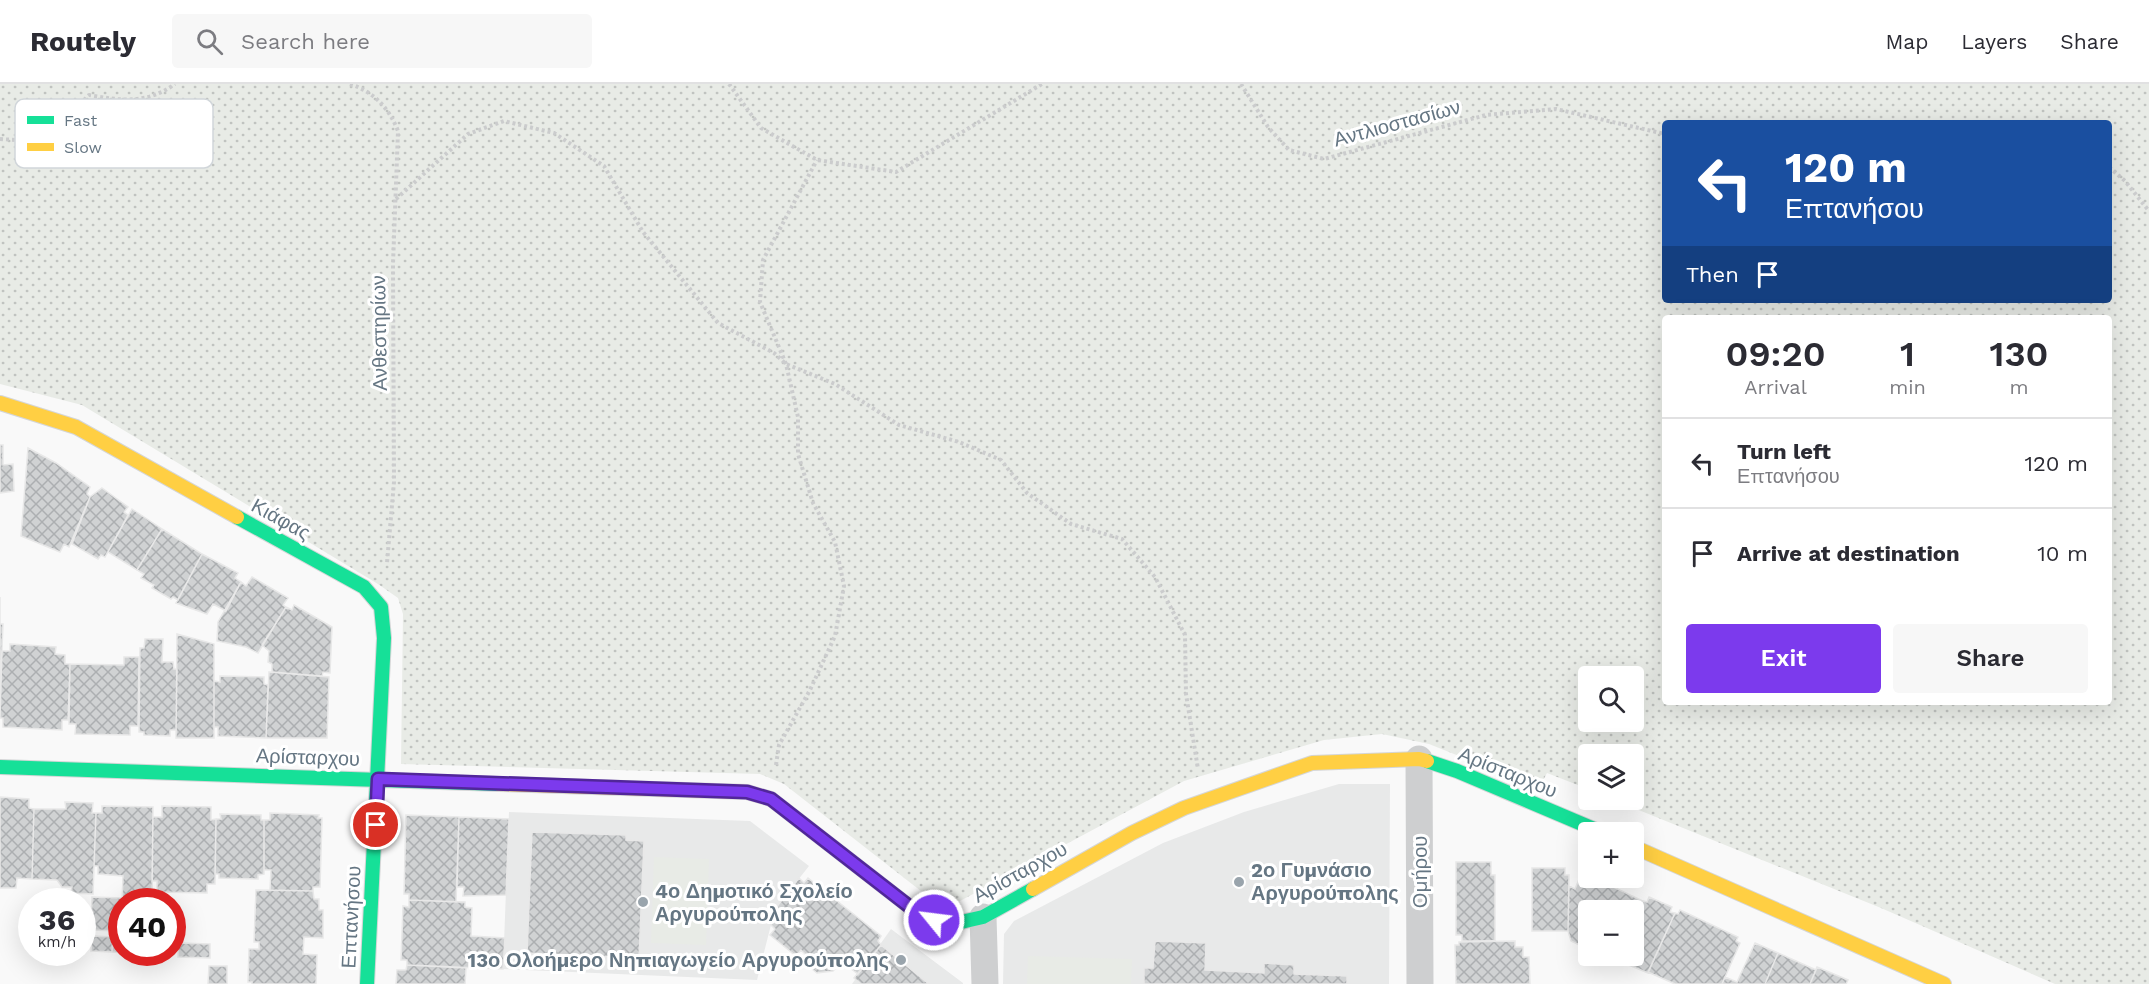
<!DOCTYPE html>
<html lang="en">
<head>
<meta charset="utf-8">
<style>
	body { margin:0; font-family:"Work Sans",sans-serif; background:#f7f7f7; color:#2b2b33; height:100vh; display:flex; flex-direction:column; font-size:22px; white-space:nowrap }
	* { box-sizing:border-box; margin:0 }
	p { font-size:20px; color:#7c7c81 }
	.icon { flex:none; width:33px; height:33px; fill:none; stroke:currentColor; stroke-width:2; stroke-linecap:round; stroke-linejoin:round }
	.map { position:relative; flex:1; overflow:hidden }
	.details { position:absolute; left:1662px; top:231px; width:450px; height:390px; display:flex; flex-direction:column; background:#fff; border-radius:6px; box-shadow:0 6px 24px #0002 }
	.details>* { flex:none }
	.banner { position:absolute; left:1662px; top:36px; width:450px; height:183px; border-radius:6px; box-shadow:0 6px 24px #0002; background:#1a4fa0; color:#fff; overflow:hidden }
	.buttons { position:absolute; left:1578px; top:582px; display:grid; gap:12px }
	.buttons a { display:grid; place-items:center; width:66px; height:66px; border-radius:6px; background:#fff; box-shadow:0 6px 24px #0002; font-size:30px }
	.speed { position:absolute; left:18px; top:804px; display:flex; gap:12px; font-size:30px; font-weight:700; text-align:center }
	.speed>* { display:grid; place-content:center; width:78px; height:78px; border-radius:50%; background:#fff; box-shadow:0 6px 24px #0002; line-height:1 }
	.speed small { font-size:15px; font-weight:400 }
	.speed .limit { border:9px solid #d22; background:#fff; color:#111 }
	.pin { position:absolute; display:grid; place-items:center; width:51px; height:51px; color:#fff; margin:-26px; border:3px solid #fff; border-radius:50%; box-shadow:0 2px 6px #0007 }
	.me { position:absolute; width:66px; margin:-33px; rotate:299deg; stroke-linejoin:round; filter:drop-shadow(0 0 4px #0008) }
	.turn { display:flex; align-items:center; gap:21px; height:126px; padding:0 24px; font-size:27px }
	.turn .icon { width:78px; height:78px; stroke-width:2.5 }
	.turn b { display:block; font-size:42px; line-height:51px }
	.then { display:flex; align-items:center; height:57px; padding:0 24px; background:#0003; gap:12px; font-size:22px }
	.eta { display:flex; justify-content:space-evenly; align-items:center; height:102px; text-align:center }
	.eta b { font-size:36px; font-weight:600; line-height:42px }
	.button { display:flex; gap:12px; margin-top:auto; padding:12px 24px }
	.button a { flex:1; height:69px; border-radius:6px; background:#7c3aed; color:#fff; font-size:24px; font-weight:600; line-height:69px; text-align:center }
	.button a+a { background:#f7f7f7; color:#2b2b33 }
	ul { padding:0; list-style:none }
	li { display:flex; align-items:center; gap:18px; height:90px; padding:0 24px; border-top:2px solid #e1e1e2 }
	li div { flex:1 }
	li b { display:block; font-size:22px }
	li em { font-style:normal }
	header { display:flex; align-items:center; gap:36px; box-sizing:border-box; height:84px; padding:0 30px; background:#fff; border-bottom:2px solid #e1e1e2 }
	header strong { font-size:28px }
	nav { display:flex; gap:33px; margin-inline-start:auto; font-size:21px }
	.search { width:420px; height:54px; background:#f7f7f7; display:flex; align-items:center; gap:15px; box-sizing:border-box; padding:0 21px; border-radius:6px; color:#7c7c81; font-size:22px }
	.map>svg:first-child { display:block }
	.built { fill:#e8e9e9 }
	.grass { fill:url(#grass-dots); fill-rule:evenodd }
	.pitch { fill:#e8ebe6 }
	.building { fill:url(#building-cross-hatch); stroke:#e8e8e8; stroke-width:1.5 }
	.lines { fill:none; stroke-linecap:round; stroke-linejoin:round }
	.fast-casing { stroke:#d5d6d7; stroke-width:16 }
	.slow-casing { stroke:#d5d6d7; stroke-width:16 }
	.path { stroke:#cbcccd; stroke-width:4; stroke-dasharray:3 3; stroke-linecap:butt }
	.street { stroke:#cecfd0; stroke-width:27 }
	.fast { stroke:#16e098; stroke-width:14 }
	.slow { stroke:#ffcf43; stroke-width:14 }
	.route-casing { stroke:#51269a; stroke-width:15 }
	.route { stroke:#7c3aed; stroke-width:10 }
	.poi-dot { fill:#99a4ac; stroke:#fff; stroke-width:2 }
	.labels { text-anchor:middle; stroke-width:6; stroke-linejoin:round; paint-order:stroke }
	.street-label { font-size:20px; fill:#657683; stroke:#fff }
	.poi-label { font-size:20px; font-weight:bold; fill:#657683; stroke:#fff; text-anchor:start }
	.key { fill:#fff; stroke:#d1d6da; stroke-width:1.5 }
	.key-label { font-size:16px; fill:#657683 }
</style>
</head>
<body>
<header>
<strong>Routely</strong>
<div class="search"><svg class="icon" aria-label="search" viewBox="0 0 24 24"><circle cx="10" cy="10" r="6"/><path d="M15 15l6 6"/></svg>Search here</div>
<nav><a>Map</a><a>Layers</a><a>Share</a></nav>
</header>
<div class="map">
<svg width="2149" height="900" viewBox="0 0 2149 900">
	<defs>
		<pattern id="grass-dots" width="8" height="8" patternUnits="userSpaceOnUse" patternTransform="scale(1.5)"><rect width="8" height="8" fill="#e8ebe6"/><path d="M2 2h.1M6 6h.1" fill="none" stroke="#c0c3c0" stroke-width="1.8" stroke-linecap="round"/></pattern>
		<pattern id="building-cross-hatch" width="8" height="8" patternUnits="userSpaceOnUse" patternTransform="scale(1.5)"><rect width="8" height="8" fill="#d0d2d3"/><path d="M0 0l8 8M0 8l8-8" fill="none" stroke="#acafb1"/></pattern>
	</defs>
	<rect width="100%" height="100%" fill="#f9f9f9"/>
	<path class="built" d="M1339 700H1390L1389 900H1003L1004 850 1014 837 1163 759 1244 728Z
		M509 728 750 737 809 782 775 825 757 896 503 885Z
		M891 845 963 899V900H852Z"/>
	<path class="grass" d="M0 0H2149V900H2055L1881 824 1614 716H1634V670H1588V705L1547 689 1539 704 1429 660 1382 650 1324 656 1184 697 960 817 941 818 926 811 784 700 760 690 401 680 403 530 398 514 378 500 82 321 0 300ZM1665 39H2109V216H1665ZM1665 234H2109V618H1665ZM1588 592H1634V638H1588Z"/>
	<path class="pitch" d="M654 773 709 775 706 861 651 859Z
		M1028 872 1132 875 1131 900H1027Z"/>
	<path class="building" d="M0 361H3V381L13 380 14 407 0 409Z
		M28 364 56 379 90 403 87 410 90 413 69 463 64 460 60 468 21 452Z
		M102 404 128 423 124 428 128 431 105 473 101 471 98 475 72 460 90 413Z
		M132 425 162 445 137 486 108 468Z
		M162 445 202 470 178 516 173 513 171 515 152 504 154 501 141 494 144 490 137 486Z
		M202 470 238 489 235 494 241 498 226 527 213 520 207 530 176 519Z
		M252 493 288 514 283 521 286 523 258 569 246 563 217 557 218 538 241 498 246 502Z
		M0 513V540H3L0 614Z
		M294 521 332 543 330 589 323 588 322 592 272 588V580L268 578 269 567 262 561 286 523 292 526Z
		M177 550 214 560V654H176Z
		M145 555H163L162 578H173L174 585H177L176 646H170V652L144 651V648H139L140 564H144Z
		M10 560 56 563 55 570 65 571V580H70L68 636H62V646L3 643V634H0L2 567H10Z
		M124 573H139L138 642H130V651L75 650 76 640H69L70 580 124 581Z
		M269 588 329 593 327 654H266Z
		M220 592 264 593V600L268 601 266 654 218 652V643H214V597L220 598Z
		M0 713 29 715V724L34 725 32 795 17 794 16 804H0Z
		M65 718 93 719 92 729H96L93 810 71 809 72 803H62L57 796 32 795 34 725H66Z
		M102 722 153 723 152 818H122L123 792 98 790V782H94L96 729H102Z
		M162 722 211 723V736L216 735 215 800H207V809L157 808V797H152L153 733H162Z
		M270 729 319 731 318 734H322L320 803H313V807L270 806 271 786H264V736H270Z
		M220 730 261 731V736H264V790L258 791V795L219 794V790H215L216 735H221Z
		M406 731 459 733 456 818 409 816V810H404Z
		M459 733 509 735 506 811 463 812 464 803H457Z
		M532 748 626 751V756L644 757 639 874 527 869Z
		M1456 778H1491V791H1495V857H1462V851H1456Z
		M1532 784H1565V791H1569L1568 847H1532Z
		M1582 788 1643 817 1634 838V826H1588V865L1571 857 1568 847 1569 802 1575 805Z
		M799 794 804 799 808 794 881 852 878 857 881 861 858 890 842 878 833 887 817 889 802 877 807 872 801 866 796 872 770 851 775 845 771 841 775 825Z
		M256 806 313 807 314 815H319V826H323V854L304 853 303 870 317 871 316 900H252V898H248L249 865H259V858H254Z
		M92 813 122 814 121 847 91 846Z
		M1649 813 1672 823 1670 828 1675 829 1648 889 1617 876 1619 872H1634V838L1643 817 1647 818Z
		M409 816 465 818V823L472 824 471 852 505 854 503 885 407 881V876H401L403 822 409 823Z
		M1680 826 1738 853 1736 857 1740 859 1722 900H1675L1648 888 1675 829 1678 830Z
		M113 846 122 847V868L127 869 112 868Z
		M92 852 113 853 112 868 91 867Z
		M1155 857 1206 859 1205 886 1264 889V879L1294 881V890L1347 892V900H1144V884H1153Z
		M1515 857V863H1523V873H1529L1530 900H1456L1455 861H1459V858Z
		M178 859 210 860V874L178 873Z
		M1755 859 1778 869 1765 900H1722L1725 893 1737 898Z
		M881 861 929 900H861L854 894Z
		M1778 869 1816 886 1810 900H1765Z
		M407 881 466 884 465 900H396L397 886H406Z
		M209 882H227V900H208Z
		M1817 883 1848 896 1846 900H1810Z"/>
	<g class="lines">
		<defs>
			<path id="fast" d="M237 433 364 503 381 523 384 554 367 900
				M1427 677 1457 687 1601 748
				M0 683 499 700
				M771 715 919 830 948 841 983 833 1033 805"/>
			<path id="slow" d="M0 319 76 343 237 433
				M499 700 747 708 771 715
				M1634 763 1944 900
				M1033 805 1132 749 1184 724 1312 679 1419 675 1427 677"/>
		</defs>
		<use href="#fast" class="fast-casing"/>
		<use href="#slow" class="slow-casing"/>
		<path class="path" d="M350 0C374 8 389 24 398 47L393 180 394 398 387 479
			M729 0 761 44 817 76 896 88 1042 0
			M1241 0 1268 43 1289 66 1324 75 1486 31 1556 25 1665 50
			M0 55 16 56 40 41 71 29 89 11C122 17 147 20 175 0
			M2109 83 2125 97 2149 127
			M396 115 468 50 504 37 554 49 604 82 643 148 718 239 774 269 786 280 835 300 899 341 959 358 1001 376 1027 409 1071 440 1122 455 1155 493 1185 551 1186 610 1198 685
			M776 681 779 661 810 606 835 552 844 502 835 458 813 419 798 370V333L786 280 760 218 763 176 817 76"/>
		<path class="street" d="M1419 675 1420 900
			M983 833 985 900"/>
		<use href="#fast" class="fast"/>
		<use href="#slow" class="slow"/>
	</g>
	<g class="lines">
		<defs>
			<path id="route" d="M376 741 378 695 747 708 771 715 919 830 934 836"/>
		</defs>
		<use href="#route" class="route-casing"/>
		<use href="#route" class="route"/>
	</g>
	<g class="poi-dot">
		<circle cx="1239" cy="798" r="6"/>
		<circle cx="643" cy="818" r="6"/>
		<circle cx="901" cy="876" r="6"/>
	</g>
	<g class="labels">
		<g class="street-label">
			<text transform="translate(1397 39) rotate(-15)" y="7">Αντλιοστασίων</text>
			<text transform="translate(379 249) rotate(-91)" y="7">Ανθεστηρίων</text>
			<text transform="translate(281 435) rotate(29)" y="7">Κιάφας</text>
			<text transform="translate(308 673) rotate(2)" y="7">Αρίσταρχου</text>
			<text transform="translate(1508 688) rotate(22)" y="7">Αρίσταρχου</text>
			<text transform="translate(1020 788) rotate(-29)" y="7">Αρίσταρχου</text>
			<text transform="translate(1420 788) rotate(-90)" y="7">Ομήρου</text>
			<text transform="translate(351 833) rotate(-87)" y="7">Επτανήσου</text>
		</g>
		<g class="poi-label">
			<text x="1251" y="793">2ο Γυμνάσιο<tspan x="1251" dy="23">Αργυρούπολης</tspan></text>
			<text x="655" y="814">4ο Δημοτικό Σχολείο<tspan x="655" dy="23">Αργυρούπολης</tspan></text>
			<text x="889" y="883" text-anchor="end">13ο Ολοήμερο Νηπιαγωγείο Αργυρούπολης</text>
		</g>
	</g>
	<rect x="15" y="15" width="198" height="69" rx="9" class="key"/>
	<rect x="27" y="32" width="27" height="8" fill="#16e098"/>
	<rect x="27" y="59" width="27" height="8" fill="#ffcf43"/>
	<g class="key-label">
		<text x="64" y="42">Fast</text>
		<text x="64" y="69">Slow</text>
	</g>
</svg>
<div class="buttons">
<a><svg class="icon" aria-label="search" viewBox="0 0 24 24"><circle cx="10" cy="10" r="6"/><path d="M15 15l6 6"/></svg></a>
<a><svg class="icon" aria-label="layers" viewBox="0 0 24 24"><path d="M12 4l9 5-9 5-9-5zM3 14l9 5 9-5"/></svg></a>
<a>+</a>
<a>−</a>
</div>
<div class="speed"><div>36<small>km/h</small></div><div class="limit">40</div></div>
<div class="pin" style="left:376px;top:741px;background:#d93025"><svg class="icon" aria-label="arrive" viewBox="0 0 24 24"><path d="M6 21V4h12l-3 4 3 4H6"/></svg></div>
<svg class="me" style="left:934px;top:836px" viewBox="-20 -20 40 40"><circle r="17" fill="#7c3aed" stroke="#fff" stroke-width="3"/><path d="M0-11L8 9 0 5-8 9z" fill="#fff"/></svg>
<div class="banner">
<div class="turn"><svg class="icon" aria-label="left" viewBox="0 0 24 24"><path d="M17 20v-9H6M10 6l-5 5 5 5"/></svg><div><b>120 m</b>Επτανήσου</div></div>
<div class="then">Then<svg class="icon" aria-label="arrive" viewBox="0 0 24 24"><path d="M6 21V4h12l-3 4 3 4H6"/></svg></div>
</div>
<section class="details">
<div class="eta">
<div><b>09:20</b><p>Arrival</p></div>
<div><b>1</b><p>min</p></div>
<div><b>130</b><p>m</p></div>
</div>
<ul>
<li><svg class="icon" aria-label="left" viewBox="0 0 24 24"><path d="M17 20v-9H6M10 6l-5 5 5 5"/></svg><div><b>Turn left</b><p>Επτανήσου</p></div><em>120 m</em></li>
<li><svg class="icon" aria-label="arrive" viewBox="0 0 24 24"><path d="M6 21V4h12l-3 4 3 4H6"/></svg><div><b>Arrive at destination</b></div><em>10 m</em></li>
</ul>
<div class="button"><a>Exit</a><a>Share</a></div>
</section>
</div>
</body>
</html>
